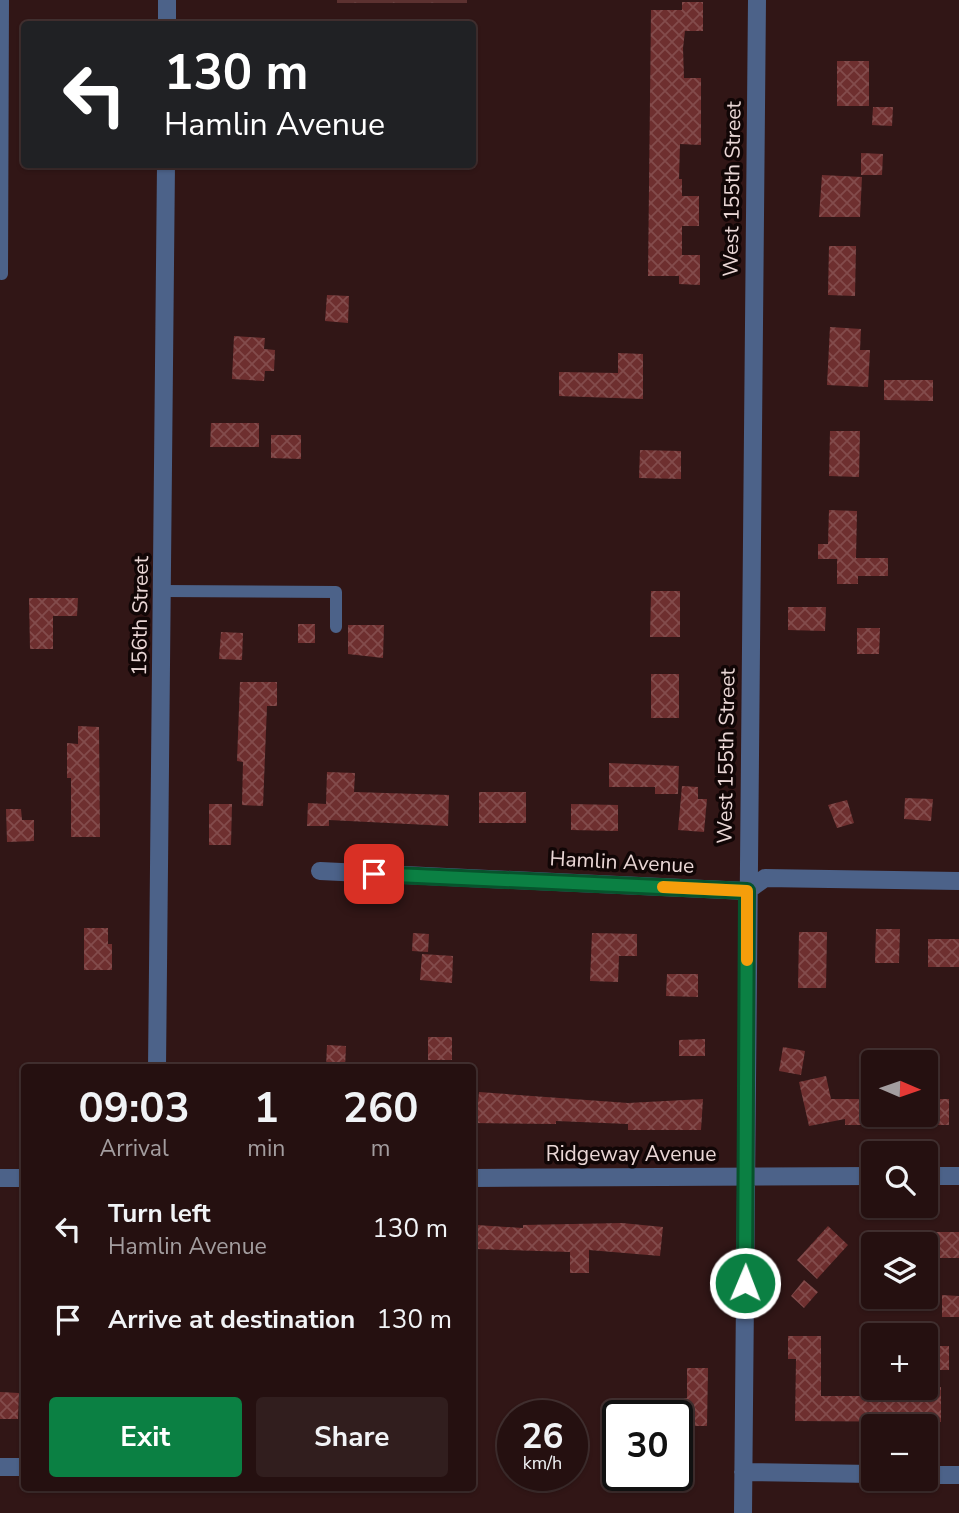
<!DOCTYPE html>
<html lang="en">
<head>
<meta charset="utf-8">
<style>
	body { margin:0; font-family:"Nunito Sans",sans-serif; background:#311e1e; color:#f1f3f6; height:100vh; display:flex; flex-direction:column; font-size:26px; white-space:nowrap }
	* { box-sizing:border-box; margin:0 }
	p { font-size:23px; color:#a39d9f }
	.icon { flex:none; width:38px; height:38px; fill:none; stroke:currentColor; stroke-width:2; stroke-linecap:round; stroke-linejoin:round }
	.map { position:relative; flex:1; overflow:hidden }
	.drawer { position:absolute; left:21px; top:1064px; width:455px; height:427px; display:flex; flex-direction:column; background:#251010; border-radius:7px; box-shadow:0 2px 5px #0004,0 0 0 2px #423030 }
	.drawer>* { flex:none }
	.guide { position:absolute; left:21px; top:21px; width:455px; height:147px; border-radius:7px; box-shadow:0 2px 5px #0004,0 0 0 2px #423030; background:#202124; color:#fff; overflow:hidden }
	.needle { width:46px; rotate:92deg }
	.buttons { position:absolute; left:861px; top:1050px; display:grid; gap:14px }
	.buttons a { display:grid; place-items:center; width:77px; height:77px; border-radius:7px; background:#251010; box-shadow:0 2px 5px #0004,0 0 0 2px #423030; font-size:35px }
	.speed { position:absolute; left:497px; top:1400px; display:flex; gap:14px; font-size:35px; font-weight:700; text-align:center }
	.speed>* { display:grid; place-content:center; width:91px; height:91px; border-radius:50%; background:#251010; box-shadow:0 2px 5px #0004,0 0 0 2px #423030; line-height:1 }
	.speed small { font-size:18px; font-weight:400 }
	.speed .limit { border:4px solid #111; border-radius:10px; background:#fff; color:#111 }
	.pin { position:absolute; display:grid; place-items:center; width:60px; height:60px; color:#fff; margin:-30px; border-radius:14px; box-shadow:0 4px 10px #0006 }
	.me { position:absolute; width:77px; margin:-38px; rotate:1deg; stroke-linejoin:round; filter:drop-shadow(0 0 5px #0008) }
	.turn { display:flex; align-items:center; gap:24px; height:147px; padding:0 28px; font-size:32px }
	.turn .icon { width:91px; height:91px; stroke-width:2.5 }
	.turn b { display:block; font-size:49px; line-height:60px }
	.eta { display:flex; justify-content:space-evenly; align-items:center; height:119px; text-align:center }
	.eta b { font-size:42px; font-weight:700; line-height:49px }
	.button { display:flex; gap:14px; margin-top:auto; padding:14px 28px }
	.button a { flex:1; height:80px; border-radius:7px; background:#0b8043; color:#fff; font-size:28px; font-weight:700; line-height:80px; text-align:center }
	.button a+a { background:#311e1e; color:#f1f3f6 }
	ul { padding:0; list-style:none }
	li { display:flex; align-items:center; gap:21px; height:91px; padding:0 28px }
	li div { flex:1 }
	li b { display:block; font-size:26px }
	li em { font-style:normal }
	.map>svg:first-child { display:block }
	.forest { fill:url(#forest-firs) }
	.building { fill:url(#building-cross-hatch) }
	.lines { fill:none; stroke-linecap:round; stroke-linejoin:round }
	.service { stroke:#4c6289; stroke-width:12 }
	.minor { stroke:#4c6289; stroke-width:18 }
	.route-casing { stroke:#07532c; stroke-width:18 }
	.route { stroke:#0b8043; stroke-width:12 }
	.slow { stroke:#f59e0b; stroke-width:12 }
	.labels { text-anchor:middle; stroke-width:7; stroke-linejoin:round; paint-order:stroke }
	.street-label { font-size:21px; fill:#ead7d6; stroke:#110606 }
</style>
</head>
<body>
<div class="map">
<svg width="959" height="1513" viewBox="0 0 959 1513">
	<defs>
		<pattern id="forest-firs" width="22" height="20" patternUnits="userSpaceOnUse" patternTransform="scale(1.75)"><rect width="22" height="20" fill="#5c3130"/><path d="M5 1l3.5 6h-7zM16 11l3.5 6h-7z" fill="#744e4d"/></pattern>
		<pattern id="building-cross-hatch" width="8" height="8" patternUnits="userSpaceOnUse" patternTransform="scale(1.75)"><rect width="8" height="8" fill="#6e2f2f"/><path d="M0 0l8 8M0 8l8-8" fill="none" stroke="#834c4c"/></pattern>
	</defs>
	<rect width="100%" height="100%" fill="#311616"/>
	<path class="forest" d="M337 0H467V3H337Z"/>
	<path class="building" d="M682 2H703V31H685L683 48 684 78H701V145L680 144 679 179H682V196H699V226H682V255H700V285L679 284V276H648L651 10H682Z
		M837 61H869V106H837Z
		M873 107H893L892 126 872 125Z
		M861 153 883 154 882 175H861Z
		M822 175 862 177 860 217H819Z
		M829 246H856L855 296 828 295Z
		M327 295 349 296 348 323 325 321Z
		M830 327 861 329 860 350H870L868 387 827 385Z
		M234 336 265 338 264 349 275 350 274 371H265L264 381 232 379Z
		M618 353 643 354V399L559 396V372L618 373Z
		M884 380H933V401L884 400Z
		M211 423H259V447H210Z
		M830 431H860L859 477 829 476Z
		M271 435H301V459L271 458Z
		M640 450 681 451V479L639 478Z
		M829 510 857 511 856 558H888V576H858V584H837V559H818V544H828Z
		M651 591H680V637H650Z
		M29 598H78L77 616H53V649H30Z
		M788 607H826L825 631 788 630Z
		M298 624H315V643H298Z
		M348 625H384L383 658 348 654Z
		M857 628H880L879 654H857Z
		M221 632 243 633 242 660 219 659Z
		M651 674H679V718H651Z
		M240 682H277V706H267L263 806 242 805 243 762 237 761Z
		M78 726 99 727 100 837H71V778H67V743L78 744Z
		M609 763 679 766 678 794H655V787H609Z
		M327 772 355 773 354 792 449 795 448 826 329 820V826H307L308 803 326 804Z
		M682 786 698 787V799H707L704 832 678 830Z
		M479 792H526V823H479Z
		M905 798 933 799 931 821 904 819Z
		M847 800 854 823 837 828 828 805Z
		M209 804H232L231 845H209Z
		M571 804 618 805V831L571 830Z
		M6 809H21L22 820H34V841L7 842Z
		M84 928H108V944H112V970H84Z
		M876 929H900L899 963H875Z
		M799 932H827L826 988H798Z
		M413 933 429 934 428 952 412 951Z
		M592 933 637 934V956H619L618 982 590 981Z
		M928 939H959V967H928Z
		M422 954 453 956 452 983 420 980Z
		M667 974H698V997L666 996Z
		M428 1037H452V1060H428Z
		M705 1039V1056H679V1040Z
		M327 1045 346 1046 345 1068H326Z
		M783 1047 805 1051 801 1075 779 1071Z
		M826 1076 831 1099H873V1125H845V1119L809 1126 799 1082Z
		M479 1092 628 1103 703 1099 701 1130H628V1124L556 1121V1124L472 1123V1101L478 1102Z
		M926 1099H949V1125H926Z
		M622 1223 663 1227 660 1256 589 1250V1273H570V1252L476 1249 477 1225 523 1228V1225Z
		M828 1226 848 1245 817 1279 797 1260Z
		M926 1232H959V1258H926Z
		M804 1280 818 1292 804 1308 791 1296Z
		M942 1295 959 1296V1317H942Z
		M788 1336H821V1396H911V1388L941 1387V1422L795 1421 796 1359H788Z
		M930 1346H949V1370H930Z
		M687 1368H708L707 1426H677L676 1398H687Z
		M0 1392 19 1393 18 1419H0Z"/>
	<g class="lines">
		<path class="service" d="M2 274 3 0
			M163 591 336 592V627"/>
		<path class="minor" d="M167 24V0
			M320 871 747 891 765 878 959 881
			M157 1068 166 164
			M926 1176H959
			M0 1178H24
			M472 1178 873 1176
			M0 1467H24
			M743 1472 873 1474
			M926 1475H959
			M743 1513 757 0"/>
	</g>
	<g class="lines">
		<defs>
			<path id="route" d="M374 874 747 891 745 1283"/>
		</defs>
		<use href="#route" class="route-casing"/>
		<use href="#route" class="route"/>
		<path class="slow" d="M663 887 747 891V960"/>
	</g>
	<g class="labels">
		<g class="street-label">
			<text transform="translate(732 189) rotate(-89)" y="7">West 155th Street</text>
			<text transform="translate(140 616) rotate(-89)" y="7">156th Street</text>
			<text transform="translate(726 756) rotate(-89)" y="7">West 155th Street</text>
			<text transform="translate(622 862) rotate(3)" y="7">Hamlin Avenue</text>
			<text x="631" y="1161">Ridgeway Avenue</text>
		</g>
	</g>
</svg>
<div class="buttons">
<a><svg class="needle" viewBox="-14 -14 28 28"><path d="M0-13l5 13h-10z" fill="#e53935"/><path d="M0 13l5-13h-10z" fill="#a39d9f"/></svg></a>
<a><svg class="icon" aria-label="search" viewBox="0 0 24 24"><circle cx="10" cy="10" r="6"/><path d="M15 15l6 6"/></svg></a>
<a><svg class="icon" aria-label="layers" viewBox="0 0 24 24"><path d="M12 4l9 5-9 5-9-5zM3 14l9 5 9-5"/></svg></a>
<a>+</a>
<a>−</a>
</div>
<div class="speed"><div>26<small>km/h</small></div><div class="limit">30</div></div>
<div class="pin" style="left:374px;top:874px;background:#d93025"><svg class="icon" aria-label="arrive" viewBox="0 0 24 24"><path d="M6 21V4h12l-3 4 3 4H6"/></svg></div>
<svg class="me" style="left:745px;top:1283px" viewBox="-20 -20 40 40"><circle r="17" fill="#0b8043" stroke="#fff" stroke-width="3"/><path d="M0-11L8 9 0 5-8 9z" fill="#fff"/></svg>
<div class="guide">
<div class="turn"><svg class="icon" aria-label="left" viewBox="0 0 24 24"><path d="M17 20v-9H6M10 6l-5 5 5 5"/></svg><div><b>130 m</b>Hamlin Avenue</div></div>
</div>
<section class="drawer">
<div class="eta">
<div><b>09:03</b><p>Arrival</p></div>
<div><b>1</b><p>min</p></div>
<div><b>260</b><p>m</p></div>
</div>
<ul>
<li><svg class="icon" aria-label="left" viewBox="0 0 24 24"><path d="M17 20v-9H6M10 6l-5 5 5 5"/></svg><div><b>Turn left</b><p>Hamlin Avenue</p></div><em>130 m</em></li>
<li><svg class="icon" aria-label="arrive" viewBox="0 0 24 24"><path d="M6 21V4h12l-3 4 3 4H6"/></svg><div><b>Arrive at destination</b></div><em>130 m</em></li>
</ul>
<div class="button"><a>Exit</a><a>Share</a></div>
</section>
</div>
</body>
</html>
